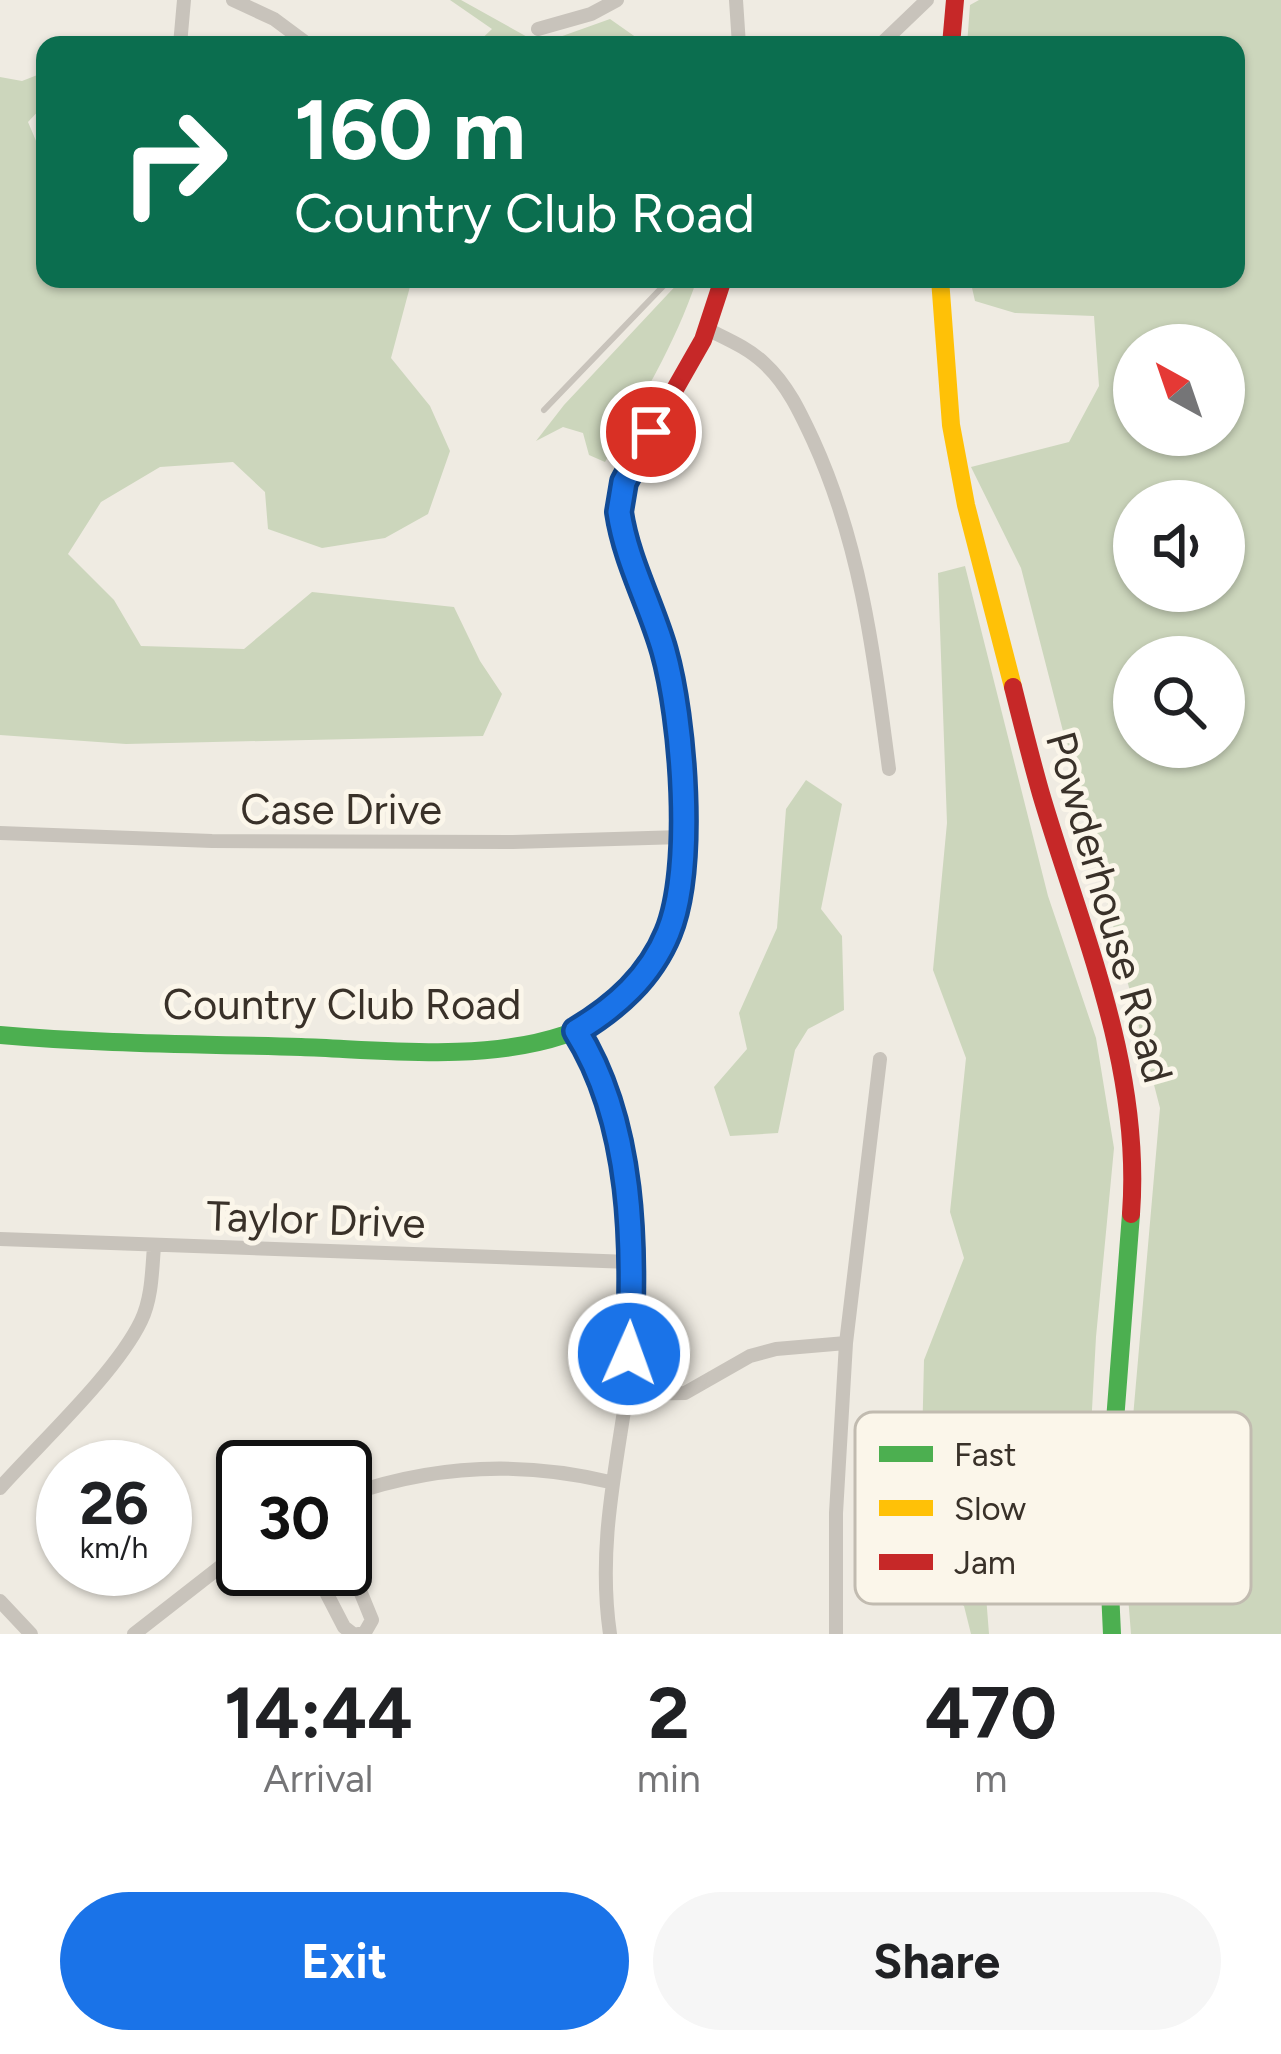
<!DOCTYPE html>
<html lang="en">
<head>
<meta charset="utf-8">
<style>
	body { margin:0; font-family:Figtree,sans-serif; background:#f6f6f6; color:#202124; height:100vh; display:flex; flex-direction:column; font-size:45px; white-space:nowrap }
	* { box-sizing:border-box; margin:0 }
	p { font-size:39px; color:#757577 }
	.icon { flex:none; width:66px; height:66px; fill:none; stroke:currentColor; stroke-width:2; stroke-linecap:round; stroke-linejoin:round }
	.map { position:relative; height:1634px; overflow:hidden }
	.sheet { display:flex; flex-direction:column; background:#fff; flex:1 }
	.sheet>* { flex:none }
	.top-card { position:absolute; left:36px; top:36px; width:1209px; height:252px; border-radius:24px; box-shadow:0 3px 9px #0004; background:#0b6e4f; color:#fff; overflow:hidden }
	.needle { width:78px; rotate:320deg }
	.controls { position:absolute; left:1113px; top:324px; display:grid; gap:24px }
	.controls a { display:grid; place-items:center; width:132px; height:132px; border-radius:50%; background:#fff; box-shadow:0 3px 9px #0004; font-size:60px }
	.speed { position:absolute; left:36px; top:1440px; display:flex; gap:24px; font-size:60px; font-weight:700; text-align:center }
	.speed>* { display:grid; place-content:center; width:156px; height:156px; border-radius:50%; background:#fff; box-shadow:0 3px 9px #0004; line-height:1 }
	.speed small { font-size:30px; font-weight:400 }
	.speed .limit { border:6px solid #111; border-radius:18px; background:#fff; color:#111 }
	.pin { position:absolute; display:grid; place-items:center; width:102px; height:102px; color:#fff; margin:-51px; border:6px solid #fff; border-radius:50%; box-shadow:0 3px 12px #0007 }
	.me { position:absolute; width:132px; margin:-66px; rotate:2deg; stroke-linejoin:round; filter:drop-shadow(0 0 9px #0008) }
	.turn { display:flex; align-items:center; gap:42px; height:252px; padding:0 60px; font-size:54px }
	.turn .icon { width:156px; height:156px; stroke-width:2.5 }
	.turn b { display:block; font-size:84px; line-height:102px }
	.eta { display:flex; justify-content:space-evenly; align-items:center; height:204px; text-align:center }
	.eta b { font-size:72px; font-weight:700; line-height:84px }
	.primary-button { display:flex; gap:24px; margin-top:auto; padding:24px 60px }
	.primary-button a { flex:1; height:138px; border-radius:72px; background:#1a73e8; color:#fff; font-size:48px; font-weight:700; line-height:138px; text-align:center }
	.primary-button a+a { background:#f6f6f6; color:#202124 }
	.map>svg:first-child { display:block }
	.green { fill:#ccd6bc; fill-rule:evenodd }
	.lines { fill:none; stroke-linecap:round; stroke-linejoin:round }
	.lane { stroke:#c8c3bb; stroke-width:6 }
	.street { stroke:#c8c3bb; stroke-width:14 }
	.fast { stroke:#4caf50; stroke-width:18 }
	.slow { stroke:#ffc107; stroke-width:18 }
	.jam { stroke:#c62828; stroke-width:18 }
	.route-casing { stroke:#114b97; stroke-width:30 }
	.route { stroke:#1a73e8; stroke-width:21 }
	.labels { text-anchor:middle; stroke-width:10; stroke-linejoin:round; paint-order:stroke }
	.street-label { font-size:42px; fill:#393129; stroke:#fbf6ea }
	.key { fill:#fbf6ea; stroke:#c1bbb0; stroke-width:3 }
	.key-label { font-size:33px; fill:#393129 }
</style>
</head>
<body>
<div class="map">
<svg width="1281" height="1634" viewBox="0 0 1281 1634">
	<rect width="100%" height="100%" fill="#efebe2"/>
	<path class="green" d="M450 0H461L540 44 610 19 647 45H475L492 29Z
		M979 0H1281V1634H1131L1123 1532 1160 1108 1021 568 971 467 1069 442 1099 386 1094 316 1015 313 975 301 970 279H1236V45H967L970 5ZM1224 345V435H1134V345ZM1224 501V591H1134V501ZM1224 657V747H1134V657Z
		M45 72V104L28 122 45 162V279H412L391 358 430 406 450 451 428 514 385 538 322 548 268 529 265 492 233 462 160 467 101 502 68 554 114 600 141 646 244 649 312 592 454 607 480 661 502 694 483 736 126 744 0 735V77L22 81Z
		M682 279H697C675 345 640 402 605 462L589 455 583 433 563 427 536 441 564 405Z
		M965 566 1048 896 1096 1038 1114 1148 1096 1337 1087 1500 1063 1522 1003 1533 984 1570 989 1634H971L964 1606 919 1570 924 1360 964 1258 950 1212 966 1058 933 970 947 823 938 573Z
		M806 780 842 804 821 909 842 936 844 1010 808 1029 795 1050 778 1133 730 1136 714 1087 747 1049 739 1013 777 928 786 809Z"/>
	<g class="lines">
		<path class="lane" d="M544 410 670 279"/>
		<path class="street" d="M233 0 274 19 309 45
			M736 0 739 45
			M538 29 591 14 617 0
			M180 45 184 0
			M880 45 927 0
			M709 330C729 340 748 348 764 363 787 384 800 412 813 440 861 545 874 655 889 769
			M0 833 212 841 513 842 682 837
			M576 1031C633 1123 642 1292 626 1398 614 1478 598 1552 610 1634
			M0 1239 630 1262
			M626 1394 685 1393 750 1356 776 1349 846 1343
			M0 1488C41 1442 116 1373 141 1321 152 1298 152 1271 154 1246
			M345 1496C432 1465 519 1460 610 1482
			M345 1554 372 1620 364 1634H358
			M314 1569 344 1627 353 1634
			M0 1601 31 1634
			M134 1634 243 1549
			M836 1634V1513L846 1343 880 1059"/>
		<path class="fast" d="M0 1035C100 1044 200 1044 301 1047 385 1050 483 1062 564 1035 702 989 698 787 670 673 656 619 608 545 622 490 627 469 639 451 650 433
			M1112 1634 1107 1524 1131 1214"/>
		<path class="slow" d="M940 279 951 425 966 505 1013 687"/>
		<path class="jam" d="M951 45 955 0
			M650 433 703 340 723 279
			M1013 687C1022 723 1031 759 1041 794 1082 933 1142 1066 1131 1214"/>
	</g>
	<g class="lines">
		<defs>
			<path id="route" d="M629 1354C635 1249 634 1123 576 1031 616 1007 650 977 668 933 695 868 683 718 664 651 651 605 626 560 619 512L624 482 651 432"/>
		</defs>
		<use href="#route" class="route-casing"/>
		<use href="#route" class="route"/>
	</g>
	<g class="labels">
		<g class="street-label">
			<text x="341" y="824">Case Drive</text>
			<text transform="translate(1110 907) rotate(74)" y="15">Powderhouse Road</text>
			<text x="342" y="1019">Country Club Road</text>
			<text transform="translate(316 1219) rotate(2)" y="15">Taylor Drive</text>
		</g>
	</g>
	<rect x="855" y="1412" width="396" height="192" rx="18" class="key"/>
	<rect x="879" y="1446" width="54" height="16" fill="#4caf50"/>
	<rect x="879" y="1500" width="54" height="16" fill="#ffc107"/>
	<rect x="879" y="1554" width="54" height="16" fill="#c62828"/>
	<g class="key-label">
		<text x="954" y="1466">Fast</text>
		<text x="954" y="1520">Slow</text>
		<text x="954" y="1574">Jam</text>
	</g>
</svg>
<div class="controls">
<a><svg class="needle" viewBox="-14 -14 28 28"><path d="M0-13l5 13h-10z" fill="#e53935"/><path d="M0 13l5-13h-10z" fill="#757577"/></svg></a>
<a><svg class="icon" aria-label="sound" viewBox="0 0 24 24"><path d="M4 9h4l5-4v14l-5-4H4zM17 9q2 3 0 6"/></svg></a>
<a><svg class="icon" aria-label="search" viewBox="0 0 24 24"><circle cx="10" cy="10" r="6"/><path d="M15 15l6 6"/></svg></a>
</div>
<div class="speed"><div>26<small>km/h</small></div><div class="limit">30</div></div>
<div class="pin" style="left:651px;top:432px;background:#d93025"><svg class="icon" aria-label="arrive" viewBox="0 0 24 24"><path d="M6 21V4h12l-3 4 3 4H6"/></svg></div>
<svg class="me" style="left:629px;top:1354px" viewBox="-20 -20 40 40"><circle r="17" fill="#1a73e8" stroke="#fff" stroke-width="3"/><path d="M0-11L8 9 0 5-8 9z" fill="#fff"/></svg>
<div class="top-card">
<div class="turn"><svg class="icon" aria-label="right" viewBox="0 0 24 24"><path d="M7 20v-9h11M14 6l5 5-5 5"/></svg><div><b>160 m</b>Country Club Road</div></div>
</div>
</div>
<section class="sheet">
<div class="eta">
<div><b>14:44</b><p>Arrival</p></div>
<div><b>2</b><p>min</p></div>
<div><b>470</b><p>m</p></div>
</div>
<div class="primary-button"><a>Exit</a><a>Share</a></div>
</section>
</body>
</html>
